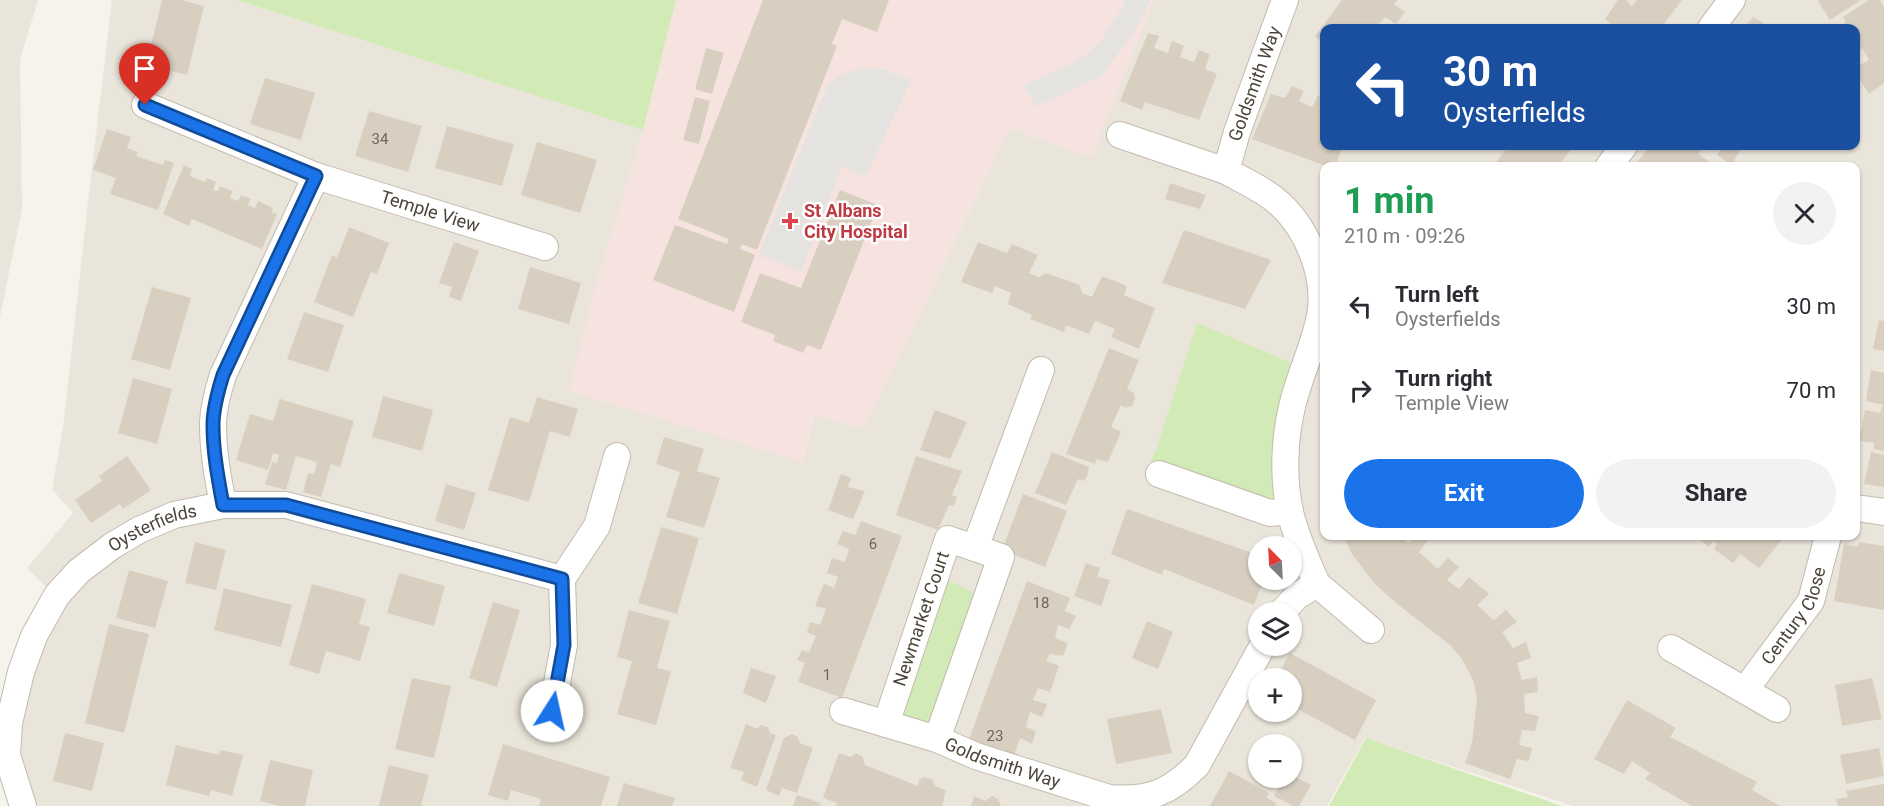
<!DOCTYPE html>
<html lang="en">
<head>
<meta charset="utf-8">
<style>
	body { margin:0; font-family:Roboto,sans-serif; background:#f2f2f3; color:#2b2b33; height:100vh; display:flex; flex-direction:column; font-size:22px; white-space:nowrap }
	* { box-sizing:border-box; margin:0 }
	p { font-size:20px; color:#7c7c81 }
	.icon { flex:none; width:33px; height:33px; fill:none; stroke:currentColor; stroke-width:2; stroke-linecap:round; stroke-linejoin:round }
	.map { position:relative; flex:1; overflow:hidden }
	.sheet { position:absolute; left:1320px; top:162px; width:540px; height:378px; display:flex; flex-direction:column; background:#fff; border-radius:12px; box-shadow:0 2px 4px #0004 }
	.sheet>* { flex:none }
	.banner { position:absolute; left:1320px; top:24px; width:540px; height:126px; border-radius:12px; box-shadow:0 2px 4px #0004; background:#1a4fa0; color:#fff; overflow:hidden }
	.needle { width:39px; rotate:336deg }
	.controls { position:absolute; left:1248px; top:536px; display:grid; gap:12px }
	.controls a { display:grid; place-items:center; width:54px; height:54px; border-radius:50%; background:#fff; box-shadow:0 2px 4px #0004; font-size:30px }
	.pin { position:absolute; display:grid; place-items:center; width:51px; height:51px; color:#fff; margin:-62px -26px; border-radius:50% 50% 50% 0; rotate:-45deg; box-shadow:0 0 6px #0007 }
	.pin .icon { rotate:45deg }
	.me { position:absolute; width:66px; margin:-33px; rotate:10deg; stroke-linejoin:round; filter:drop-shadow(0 0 4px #0008) }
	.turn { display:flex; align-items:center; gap:21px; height:126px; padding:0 24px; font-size:27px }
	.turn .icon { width:78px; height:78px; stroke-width:2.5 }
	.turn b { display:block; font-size:42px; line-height:51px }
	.round { display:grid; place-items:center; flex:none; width:63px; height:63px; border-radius:32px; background:#f2f2f3 }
	.head { display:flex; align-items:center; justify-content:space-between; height:102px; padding:0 24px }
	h1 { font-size:36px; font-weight:700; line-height:45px; color:#1e9e55 }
	.button { display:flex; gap:12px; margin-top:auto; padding:12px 24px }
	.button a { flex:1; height:69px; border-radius:36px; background:#1a73e8; color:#fff; font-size:24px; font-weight:700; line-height:69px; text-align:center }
	.button a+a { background:#f2f2f3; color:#2b2b33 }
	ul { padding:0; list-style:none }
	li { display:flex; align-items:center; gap:18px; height:84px; padding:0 24px }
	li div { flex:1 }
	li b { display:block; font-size:22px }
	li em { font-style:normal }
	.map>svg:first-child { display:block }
	.residential { fill:#eae5da; fill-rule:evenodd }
	.medical { fill:#f6e3e0 }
	.green { fill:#d2eab5 }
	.parking { fill:#e5e3e0 }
	.building { fill:#d8cfc1 }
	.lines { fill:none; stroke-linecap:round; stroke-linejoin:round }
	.street-casing { stroke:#c2bbae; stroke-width:28 }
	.street { stroke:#fff; stroke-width:26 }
	.route-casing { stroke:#114b97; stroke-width:15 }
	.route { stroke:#1a73e8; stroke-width:10 }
	.health-dot { fill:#e0444e; stroke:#fff; stroke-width:2 }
	.labels { text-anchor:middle; stroke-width:5; stroke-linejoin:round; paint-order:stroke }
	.number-label { font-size:15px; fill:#6e675b }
	.street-label { font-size:18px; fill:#4b4439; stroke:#fff }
	.health-label { font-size:18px; font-weight:bold; fill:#be3a42; stroke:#fff; text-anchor:start }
</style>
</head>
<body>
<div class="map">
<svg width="1884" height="806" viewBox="0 0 1884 806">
	<rect width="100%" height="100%" fill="#f6f3ec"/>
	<path class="residential" d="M0 0H38L20 60 22 209 0 317Z
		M112 0H237L643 130 640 141 803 461 815 415 864 428 1010 128 1092 157 1153 0H1884V806H1573L1365 738 1327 806H25L11 751 15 719 60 601 27 568 73 513 52 489 63 428 87 210ZM1324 28H1856V146H1324ZM1324 166H1856V536H1324ZM1258 546H1292V579H1258ZM1258 612H1292V645H1258ZM1258 678H1292V711H1258ZM1258 744H1292V777H1258Z"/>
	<path class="medical" d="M676 0H1154L1092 157 1010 128 864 428 815 415 803 462 569 391 595 286 640 141Z"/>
	<path class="green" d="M237 0H676L643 130Z
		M1197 323 1301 367 1284 505 1268 508 1150 462 1157 448Z
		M947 580 980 595 932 732 893 720Z
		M1366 738 1562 806H1329Z"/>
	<path class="parking" d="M1125 0H1150L1135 30 1102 76 1036 107 1024 85 1076 62 1099 44 1122 8Z
		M878 68 911 80 866 176 842 167 801 271 759 255 828 84 839 76 856 69Z"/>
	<path class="building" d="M162 0H181L204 6 187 75 146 65Z
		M763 0H889L877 32 842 19 832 44 837 46 757 250 742 244 740 249 755 255 734 312 653 280 675 225 727 244 729 239 678 219Z
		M1342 0H1398L1394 4 1405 12 1396 24 1385 17 1378 25 1382 28H1324V43L1315 36Z
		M1618 0H1626L1632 6 1637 0H1682L1661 28H1614V27L1605 19Z
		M1820 0H1861L1830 20 1818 1Z
		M1869 0H1880L1884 7V83L1869 94 1856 74V67L1869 60 1862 48 1856 53V28H1837L1846 22 1843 17Z
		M1753 17 1768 26 1766 28H1737L1739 25 1744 28Z
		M1148 33 1159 36 1154 48 1168 53 1172 41 1184 46 1180 57 1194 62 1199 50 1210 54 1205 69 1217 74 1199 120 1145 102 1142 110 1120 101Z
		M706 48 724 53 712 94 695 89Z
		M265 78 315 93 301 140 250 124Z
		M1292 86 1304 91 1299 101 1312 107 1318 95 1324 97V146H1343L1335 166H1326L1252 139 1271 94 1285 98Z
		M695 97 710 101 699 144 683 140Z
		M369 111 422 126 408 172 355 156Z
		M447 126 514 144 502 186 435 168Z
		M107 129 131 137 127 148 138 152 136 156 163 165 165 160 174 163 158 210 110 194 116 178 93 170Z
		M537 142 597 160 580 213 521 195Z
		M1509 146H1574L1558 166H1501L1496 162Z
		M1650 146H1705L1698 154 1711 163 1709 166H1634Z
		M1713 146H1734L1740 151 1734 160 1738 164 1737 166H1732L1717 155 1720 151Z
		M184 165 192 169 190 176 205 182 207 178 216 182 213 190 218 191 220 186 233 191 230 198 238 201 241 195 251 199 248 205 255 208 258 201 273 208 271 212 277 214 262 249 192 219 189 226 163 214Z
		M1170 183 1206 195 1200 209 1165 199Z
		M840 190 878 205 821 350 807 345 803 353 773 341 775 335 741 322 760 273 801 288Z
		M349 227 389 243 377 274 371 272 353 317 314 302 332 255 337 258Z
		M1184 230 1271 260 1245 309 1162 283Z
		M454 242 479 251 461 301 449 297 452 287 439 283Z
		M978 242 1007 253 1012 244 1038 255 1029 273 1039 277 1046 273 1080 285 1082 293 1092 297 1102 276 1127 286 1124 295 1155 308 1139 349 1111 337 1115 329 1095 321 1089 334 1066 325 1064 332 1030 319 1032 315 1008 304 1011 293 995 286 992 293 961 282Z
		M530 267 581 283 569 324 518 309Z
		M152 287 191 298 170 370 131 359Z
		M304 312 344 325 328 372 287 359Z
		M1879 320 1884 321V351L1873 349Z
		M1109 348 1139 360 1127 389 1134 393 1135 398 1132 406 1125 408 1121 405 1111 427 1121 432 1108 462 1097 459 1095 464 1066 454Z
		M1871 370 1884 373V451L1874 449V443L1859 441 1865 410 1880 413 1883 405 1866 401Z
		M133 378 172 389 157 444 118 433Z
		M383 396 433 410 422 451 372 437Z
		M537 397 578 409 570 437 550 431 529 502 488 490 510 417 529 423Z
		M280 399 354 421 340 467 331 464 321 497 303 492 308 473 314 474 317 462 296 456 286 490 265 484 272 462 277 463 279 455 273 453 268 470 236 460 250 414 273 421Z
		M935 410 967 422 950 459 920 450Z
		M664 437 704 449 697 471 720 478 704 528 666 517 680 472 656 464Z
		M1052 452 1089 467 1087 477 1083 481 1078 479 1066 505 1035 493Z
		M1871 452 1884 455V487L1864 484Z
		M127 456 151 490 123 509 120 504 91 523 75 500 102 481 99 476Z
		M916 456 962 471 952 495 957 497 954 506 949 505 938 530 896 515Z
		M841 474 851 478 848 487 865 491 853 519 828 510Z
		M446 484 476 493 464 530 435 521Z
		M1023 494 1067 511 1045 567 1002 550Z
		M1127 509 1258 555V579H1264L1254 605 1164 569 1162 575 1111 554Z
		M861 521 902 536 842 698 798 682 805 663 797 660 802 650 809 652 816 636 807 632 810 622 820 625 826 609 815 606 824 584 834 588 838 577 827 573 832 558 845 562 849 549 837 544 843 531 855 535Z
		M661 527 699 538 677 614 638 603Z
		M1343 536H1401L1408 543 1417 536H1425L1429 539 1419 552 1438 569 1448 558 1459 567 1447 580 1459 589 1469 577 1489 594 1477 605 1494 620 1506 610 1517 622 1502 632 1513 648 1526 642 1531 658 1517 663 1522 680 1537 677 1538 692 1524 694 1525 713 1539 716 1535 731 1522 730 1519 745 1532 748 1529 761 1517 759 1510 779 1465 763 1472 743 1477 701 1474 682 1462 659 1450 645 1396 603 1374 583 1352 554Z
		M1696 536H1781L1783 538 1759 568 1740 554 1733 563 1714 549 1717 543 1713 541 1709 547Z
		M195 542 226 550 216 590 185 583Z
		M1859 542 1884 546V610L1834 601 1844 544 1857 547Z
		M1086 563 1100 568 1097 577 1110 580 1101 606 1074 596Z
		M129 570 168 581 155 628 116 618Z
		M399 573 445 586 434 626 387 613Z
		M1027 581 1070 598 1065 611 1076 616 1069 629 1058 625 1055 638 1068 643 1063 656 1050 654 1046 661 1059 666 1050 692 1038 688 1033 700 1047 704 1042 717 1030 712 1026 727 1036 731 1032 744 1020 738 1013 758 968 742Z
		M312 584 366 599 359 624 370 627 360 661 326 651 319 674 289 665Z
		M224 588 292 605 281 647 214 630Z
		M493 602 520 610 497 687 469 678Z
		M629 610 670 621 657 668 671 671 656 725 617 714 632 661 617 657Z
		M1147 621 1173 632 1158 669 1132 658Z
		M109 624 149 634 124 733 85 723Z
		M1290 653 1376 700 1355 740 1292 706V678H1276Z
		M751 668 776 676 766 703 743 693Z
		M412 678 451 686 434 758 395 749Z
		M1872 678 1882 719 1842 726 1835 685Z
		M1627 700 1676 728 1670 737 1757 782 1752 790 1780 806H1692L1645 779 1650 773 1632 761 1624 774 1594 759Z
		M1161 709 1172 753 1116 764 1107 719Z
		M746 724 757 729 761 725 768 727 770 733 776 735 757 787 741 780 744 772 730 768Z
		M65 733 104 743 92 791 53 781Z
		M792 734 798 737 800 743 813 748 797 793 782 788 779 796 766 790 784 738Z
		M503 744 610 777 601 806H539L541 799 511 790 508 801 488 795Z
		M176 745 219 755 220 750 243 755 232 796 211 790 209 796 166 785Z
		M1879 748 1884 776 1846 784 1840 755Z
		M839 753 851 757 856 753 863 757 865 765 918 786 919 780 924 777 933 780 935 786 946 790 942 806H835L837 803 823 798Z
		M270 760 313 770 305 806H280L260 801Z
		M389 765 429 775 421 806H379Z
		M1229 771 1269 793 1267 798 1276 803 1275 806H1210Z
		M1292 775 1311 785 1299 806H1293L1274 796 1285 777H1292Z
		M624 783 675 798 672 806H617Z
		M1884 784V806H1838L1836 799 1848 797 1846 791Z
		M797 795 821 803 820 806H793Z
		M974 796 985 801 992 796 998 799 1001 806H971Z"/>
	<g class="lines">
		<defs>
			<g id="street">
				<path d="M1711 28 1732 0"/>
				<path d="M145 105 316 176"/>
				<path d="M1120 135 1226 171"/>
				<path d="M1609 166 1624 146"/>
				<path d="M1159 474 1270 513 1290 511"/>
				<path id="s1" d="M223 505C218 478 213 452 213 425 213 408 218 391 223 375L316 176 545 247"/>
				<path d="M1856 508 1884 512"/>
				<path d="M1317 584 1371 630"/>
				<path id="s2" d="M1282 612 1297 596 1317 584C1307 561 1296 537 1290 512 1283 479 1284 440 1292 407 1299 376 1314 347 1320 316 1327 278 1309 231 1280 204 1265 190 1244 181 1226 171L1237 132 1285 0"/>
				<path d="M1671 648 1777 709"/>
				<path id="s3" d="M1745 690 1811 601 1828 536"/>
				<path d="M552 710 564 645 562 579"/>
				<path id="s4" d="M843 711 937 739 976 756 1109 798C1148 801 1170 793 1197 765L1263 645"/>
				<path id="s5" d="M886 724 948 539 975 548"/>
				<path d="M937 739 1001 557 975 548 1041 370"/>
				<path id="s6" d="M23 806 7 755 9 723 21 672 34 636 57 595 79 571 112 546 139 530 174 515 223 505H286L562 579 597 526 617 456"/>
			</g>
		</defs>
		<use href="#street" class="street-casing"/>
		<use href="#street" class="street"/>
	</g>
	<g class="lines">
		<defs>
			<path id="route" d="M145 105 316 176 223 375C218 391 213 408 213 425 213 452 218 478 223 505H286L562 579 564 645 552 711"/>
		</defs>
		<use href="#route" class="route-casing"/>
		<use href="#route" class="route"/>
	</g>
	<path class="health-dot" d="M787 212h6v6h6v6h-6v6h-6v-6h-6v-6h6z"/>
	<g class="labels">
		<g class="number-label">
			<text x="380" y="144">34</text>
			<text x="873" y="549">6</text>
			<text x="1041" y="608">18</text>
			<text x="827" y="680">1</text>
			<text x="995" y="741">23</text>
		</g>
		<g class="street-label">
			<text dy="6" stroke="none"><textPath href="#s2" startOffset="602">Goldsmith Way</textPath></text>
			<text dy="6" stroke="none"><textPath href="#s1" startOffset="471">Temple View</textPath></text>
			<text dy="6" stroke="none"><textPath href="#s6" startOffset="342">Oysterfields</textPath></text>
			<text dy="6" stroke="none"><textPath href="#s3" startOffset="90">Century Close</textPath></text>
			<text dy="6" stroke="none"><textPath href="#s5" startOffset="111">Newmarket Court</textPath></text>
			<text dy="6" stroke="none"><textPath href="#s4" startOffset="168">Goldsmith Way</textPath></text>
		</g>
		<g class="health-label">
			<text x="804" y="217">St Albans<tspan x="804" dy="21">City Hospital</tspan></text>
		</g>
	</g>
</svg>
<div class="controls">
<a><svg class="needle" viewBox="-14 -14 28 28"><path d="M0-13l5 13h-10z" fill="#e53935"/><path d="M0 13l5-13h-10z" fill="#7c7c81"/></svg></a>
<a><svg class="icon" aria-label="layers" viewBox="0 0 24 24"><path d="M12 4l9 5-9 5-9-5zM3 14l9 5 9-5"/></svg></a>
<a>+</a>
<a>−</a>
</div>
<div class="pin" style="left:145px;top:105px;background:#d93025"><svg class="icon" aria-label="arrive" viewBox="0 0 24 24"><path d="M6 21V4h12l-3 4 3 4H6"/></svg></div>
<svg class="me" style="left:552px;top:711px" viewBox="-20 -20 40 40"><circle r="19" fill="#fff"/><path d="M0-13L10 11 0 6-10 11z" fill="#1a73e8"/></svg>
<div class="banner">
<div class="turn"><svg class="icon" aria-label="left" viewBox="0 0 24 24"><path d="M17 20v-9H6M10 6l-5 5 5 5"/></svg><div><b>30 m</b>Oysterfields</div></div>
</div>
<section class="sheet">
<div class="head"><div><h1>1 min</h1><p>210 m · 09:26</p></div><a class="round"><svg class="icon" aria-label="close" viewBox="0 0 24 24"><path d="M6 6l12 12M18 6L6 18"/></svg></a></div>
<ul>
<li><svg class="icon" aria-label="left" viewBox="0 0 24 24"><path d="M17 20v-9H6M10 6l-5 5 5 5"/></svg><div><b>Turn left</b><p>Oysterfields</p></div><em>30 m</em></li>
<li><svg class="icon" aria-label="right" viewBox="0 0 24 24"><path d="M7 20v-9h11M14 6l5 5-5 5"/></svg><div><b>Turn right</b><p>Temple View</p></div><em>70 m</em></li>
</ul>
<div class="button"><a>Exit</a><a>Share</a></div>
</section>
</div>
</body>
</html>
